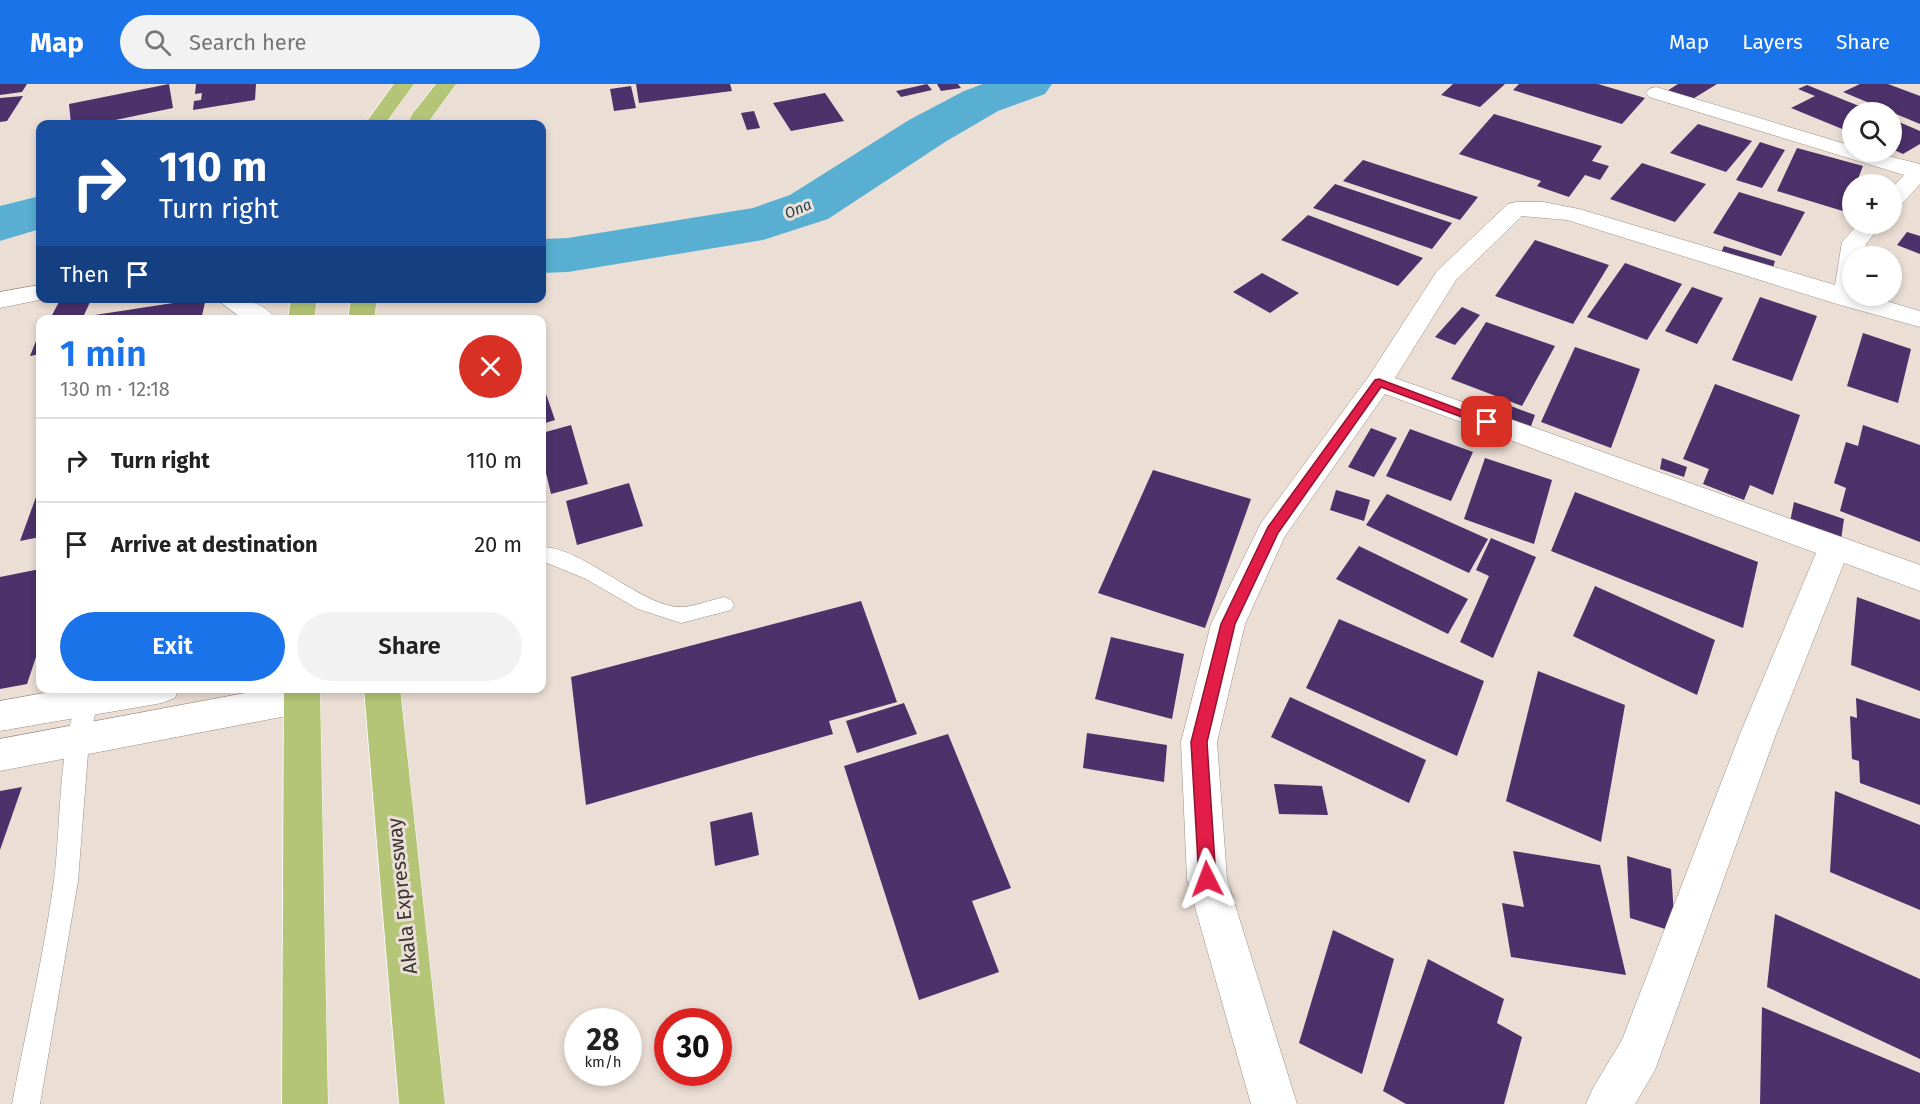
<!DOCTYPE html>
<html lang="en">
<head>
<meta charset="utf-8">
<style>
	body { margin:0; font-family:"Fira Sans",sans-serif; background:#f2f2f2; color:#222; height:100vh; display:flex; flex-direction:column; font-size:22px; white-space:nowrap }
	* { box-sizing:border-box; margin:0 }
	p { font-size:20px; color:#767676 }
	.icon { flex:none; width:33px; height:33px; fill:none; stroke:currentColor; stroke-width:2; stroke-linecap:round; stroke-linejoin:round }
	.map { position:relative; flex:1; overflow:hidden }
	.drawer { position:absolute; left:36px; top:231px; width:510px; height:378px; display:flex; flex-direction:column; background:#fff; border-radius:12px; box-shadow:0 3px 9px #0003 }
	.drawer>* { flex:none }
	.top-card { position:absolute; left:36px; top:36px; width:510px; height:183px; border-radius:12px; box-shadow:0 3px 9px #0003; background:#1a4fa0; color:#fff; overflow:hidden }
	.buttons { position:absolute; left:1842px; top:18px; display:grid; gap:12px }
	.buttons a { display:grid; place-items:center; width:60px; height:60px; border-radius:50%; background:#fff; box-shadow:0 3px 9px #0003; font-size:30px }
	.speed { position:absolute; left:564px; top:924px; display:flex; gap:12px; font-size:30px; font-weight:700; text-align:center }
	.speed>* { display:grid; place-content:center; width:78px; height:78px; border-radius:50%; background:#fff; box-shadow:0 3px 9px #0003; line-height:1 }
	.speed small { font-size:15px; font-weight:400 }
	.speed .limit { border:9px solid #d22; background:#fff; color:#111 }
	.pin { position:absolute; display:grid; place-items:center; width:51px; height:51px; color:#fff; margin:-26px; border-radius:12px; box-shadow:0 3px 9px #0006 }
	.me { position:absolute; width:66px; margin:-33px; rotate:357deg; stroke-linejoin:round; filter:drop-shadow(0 0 4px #0008) }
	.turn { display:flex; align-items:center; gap:21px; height:126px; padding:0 24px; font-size:27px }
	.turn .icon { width:78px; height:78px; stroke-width:2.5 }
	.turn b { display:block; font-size:42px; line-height:51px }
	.then { display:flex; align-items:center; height:57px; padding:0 24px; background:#0003; gap:12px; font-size:22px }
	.round { display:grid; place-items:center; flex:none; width:63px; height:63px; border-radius:32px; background:#f2f2f2 }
	.summary { display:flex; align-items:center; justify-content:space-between; height:102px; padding:0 24px }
	h1 { font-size:36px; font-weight:600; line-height:45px; color:#1a73e8 }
	.primary-button { display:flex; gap:12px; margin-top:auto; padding:12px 24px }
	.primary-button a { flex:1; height:69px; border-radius:36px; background:#1a73e8; color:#fff; font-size:24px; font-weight:600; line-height:69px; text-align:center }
	.primary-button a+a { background:#f2f2f2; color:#222 }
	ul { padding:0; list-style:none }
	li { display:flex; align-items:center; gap:18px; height:84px; padding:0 24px; border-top:2px solid #e0e0e0 }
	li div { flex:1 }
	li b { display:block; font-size:22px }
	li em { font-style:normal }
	header { display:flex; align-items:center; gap:36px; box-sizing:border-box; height:84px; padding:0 30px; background:#1a73e8; color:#fff }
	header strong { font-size:28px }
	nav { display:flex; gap:33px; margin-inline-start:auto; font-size:21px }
	.search { width:420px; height:54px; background:#f2f2f2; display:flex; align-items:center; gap:15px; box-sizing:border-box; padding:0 21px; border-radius:33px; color:#767676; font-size:22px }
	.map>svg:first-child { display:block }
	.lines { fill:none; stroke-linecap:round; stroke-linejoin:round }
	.river { fill:#58afd2; fill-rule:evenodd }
	.building { fill:#4c316a }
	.lane-casing { stroke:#9b9088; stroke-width:1 }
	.street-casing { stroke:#9b9088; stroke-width:1 }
	.primary-casing { stroke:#fff; stroke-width:1 }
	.lane { fill:#fff; fill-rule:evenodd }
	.street { fill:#fff; fill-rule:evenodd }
	.primary { fill:#b4c578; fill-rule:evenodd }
	.route { fill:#e11d48; stroke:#92132f; stroke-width:1.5 }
	.labels { text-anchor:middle; stroke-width:6; stroke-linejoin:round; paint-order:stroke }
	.far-water-label { font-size:15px; font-style:italic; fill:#19404f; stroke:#eaded5 }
	.near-street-label { font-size:20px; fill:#3b3633; stroke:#eaded5 }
</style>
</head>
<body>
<header>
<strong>Map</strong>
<div class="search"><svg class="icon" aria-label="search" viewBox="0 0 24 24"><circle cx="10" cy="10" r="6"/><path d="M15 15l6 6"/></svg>Search here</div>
<nav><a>Map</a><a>Layers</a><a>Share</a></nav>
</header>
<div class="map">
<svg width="1920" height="1020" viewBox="0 0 1920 1020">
	<rect width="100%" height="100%" fill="#eaded5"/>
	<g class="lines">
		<path class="river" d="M983 0H1052L1045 10 998 27 945 58 828 135 763 156 568 188 542 189V155L568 154 753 124 790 111 909 36 964 7Z
			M40 112V145L0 157V122Z"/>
	</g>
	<path class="building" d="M0 0H27L22 8 0 11Z
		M169 0 173 24 96 40H71L69 20Z
		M196 0H256L255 16 193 26 194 17 201 16 202 9 195 10Z
		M636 0H730L732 7 639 19Z
		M927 0 932 6 901 13 896 7Z
		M937 0H958L961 4 941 7Z
		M1453 0H1505L1480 23 1441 11Z
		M1519 0H1598L1645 14 1622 40 1513 6Z
		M1678 0H1717L1691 16 1667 7Z
		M1860 0H1888L1920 12V40L1843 8Z
		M1807 1 1874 28H1852V49L1791 24 1815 12 1798 5Z
		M631 2 636 24 614 27 610 5Z
		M825 9 844 37 791 47 773 19Z
		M23 12 7 37 0 38V14Z
		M754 27 760 44 747 46 741 29Z
		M1494 30 1602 62 1592 77 1609 82 1600 96 1585 91 1569 113 1537 102 1541 97 1459 70Z
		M1892 35 1920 47V60L1903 70 1892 65Z
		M1698 40 1752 57 1726 88 1670 69Z
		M1760 58 1785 66 1762 104 1736 96Z
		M1797 64 1863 82 1856 100H1852V110L1846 128 1777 107Z
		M1363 76 1478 113 1460 136 1343 97Z
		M1642 79 1706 100 1675 138 1610 115Z
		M1335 100 1452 139 1432 165 1313 124Z
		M1739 108 1805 128 1781 172 1713 149Z
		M1308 131 1423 174 1398 202 1281 156Z
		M1907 148 1920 152V170L1897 161Z
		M1535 156 1609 181 1573 240 1495 212Z
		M1724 162 1775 177 1772 187 1720 171Z
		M1625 179 1682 200 1647 256 1587 233Z
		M1262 189 1299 209 1270 229 1233 208Z
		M1692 203 1723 214 1697 260 1665 247Z
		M1760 213 1817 232 1792 297 1732 276Z
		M61 214H92L84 231 50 235Z
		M206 214 201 236H75V234Z
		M1462 223 1480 231 1455 261 1435 253Z
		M1486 238 1555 262 1522 322 1451 295Z
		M40 247V270L30 272Z
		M1863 249 1911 265 1898 319 1847 302Z
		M1575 263 1640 285 1611 364 1541 338Z
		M1715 300 1800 331 1773 411 1750 401 1744 416 1703 400 1709 385 1683 375Z
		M546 310 555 336 542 340V311Z
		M1508 321 1535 331 1530 345 1502 336Z
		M571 341 588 400 551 410 542 372V349Z
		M1863 341 1920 361V458L1840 427 1846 404 1834 399 1846 358 1858 362Z
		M1371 344 1397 354 1374 393 1348 383Z
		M1410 345 1473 368 1451 417 1386 392Z
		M1485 374 1552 396 1534 460 1464 435Z
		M1662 374 1687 383 1684 393 1660 385Z
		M1153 386 1251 415 1205 544 1098 509Z
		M629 399 643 442 577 461 566 417Z
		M40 402V453L20 457Z
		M1336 406 1370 416 1364 437 1330 426Z
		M1575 408 1758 478 1743 544 1551 467Z
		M1387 410 1488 455 1469 489 1366 441Z
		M1794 418 1844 435 1841 456 1790 438Z
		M1491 454 1536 473 1493 574 1460 558 1489 492 1476 486Z
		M1359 462 1468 515 1448 550 1336 495Z
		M40 485V561L27 600 0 605V493Z
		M1595 502 1715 556 1697 611 1573 552Z
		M1857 513 1920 536V607L1851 581Z
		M861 517 897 618 829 637 833 650 586 721 571 593Z
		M1339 535 1484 597 1457 672 1306 604Z
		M1111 553 1184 570 1172 635 1095 615Z
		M1538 587 1625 621 1601 758 1506 717Z
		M1290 613 1426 676 1409 719 1271 653Z
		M1856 614 1920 635V721L1860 699 1859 677 1852 675 1850 632 1857 634Z
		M904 619 917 650 857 669 846 637Z
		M1087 649 1167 661 1164 698 1083 684Z
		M948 650 1011 804 972 817 999 888 919 916 844 682Z
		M1274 700 1322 702 1328 731 1279 730Z
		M22 703 0 766V707Z
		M1835 707 1920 741V826L1830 788Z
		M752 728 759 771 715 782 710 738Z
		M1513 767 1600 781 1626 891 1511 873 1502 819 1524 823Z
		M1627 772 1671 785 1675 848 1630 834Z
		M1775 830 1920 895V975L1767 903Z
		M1333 846 1394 875 1362 990 1299 959Z
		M1428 875 1504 915 1497 939 1522 953 1504 1020H1406L1383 1007Z
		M1762 923 1920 989V1020H1760Z"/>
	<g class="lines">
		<defs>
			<path id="lane" d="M542 463C584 463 645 526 683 523 696 522 711 516 724 513L731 516 734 521 731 526 681 539 638 525 584 494 542 477Z
				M87 609 94 612 98 618 89 656 78 797 40 1020H12C26 946 44 871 54 796 61 745 58 656 80 612Z"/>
			<path id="street" d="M1656 3 1852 62V68H1872L1920 80V100L1900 122 1892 124V104L1904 91 1649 13 1646 9 1649 5Z
				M1516 118H1543L1579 125 1835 201 1842 158 1858 140H1882L1866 160 1864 172H1852V212H1869L1920 227V243L1837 220 1567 136 1522 132 1456 196 1395 294 1920 481V507L1844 479 1776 650 1655 986 1635 1020H1586L1593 1004 1622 956 1740 650 1816 469 1385 310 1285 452 1245 540 1217 658 1227 795 1297 1020H1251L1187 795 1181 658 1211 540 1261 439 1369 292 1437 187 1508 120Z
				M40 201V214H48L0 224V208Z
				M215 214C237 214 262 215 276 236H244Z
				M72 604H179L175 614 162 619 0 647V617Z
				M272 604H315L320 614 315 625 302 629 0 687V655Z"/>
			<path id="primary" d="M394 0H414L385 40H365Z
				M436 0H456L427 40H407L413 29Z
				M291 214H317L314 236H288Z
				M351 214H377L374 236H348Z
				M284 604H320L328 1020H282Z
				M364 604H400L445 1020H399Z"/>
		</defs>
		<use href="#lane" class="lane-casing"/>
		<use href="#street" class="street-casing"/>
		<use href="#primary" class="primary-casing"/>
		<use href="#lane" class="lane"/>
		<use href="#street" class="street"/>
		<use href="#primary" class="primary"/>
	</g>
	<path class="route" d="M1379 295 1493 338 1492 341H1483L1381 303 1278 449 1235 540 1207 658 1216 795 1213 801 1207 803 1201 801 1199 795 1191 658 1221 540 1268 443 1375 296Z"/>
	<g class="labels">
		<g class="far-water-label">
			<text transform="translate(798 125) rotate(-23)" y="5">Ona</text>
		</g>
		<g class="near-street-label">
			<text transform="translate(402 812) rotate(-96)" y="7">Akala Expressway</text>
		</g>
	</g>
</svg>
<div class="buttons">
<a><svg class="icon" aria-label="search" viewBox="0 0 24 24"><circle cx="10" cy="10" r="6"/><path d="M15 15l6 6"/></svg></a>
<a>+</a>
<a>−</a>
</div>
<div class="speed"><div>28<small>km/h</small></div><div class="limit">30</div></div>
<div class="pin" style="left:1487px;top:338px;background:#d93025"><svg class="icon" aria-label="arrive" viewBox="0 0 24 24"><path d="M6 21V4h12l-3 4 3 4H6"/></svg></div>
<svg class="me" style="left:1207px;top:795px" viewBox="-20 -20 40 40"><path d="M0-17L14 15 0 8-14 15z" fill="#e11d48" stroke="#fff" stroke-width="4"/></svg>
<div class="top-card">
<div class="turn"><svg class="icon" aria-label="right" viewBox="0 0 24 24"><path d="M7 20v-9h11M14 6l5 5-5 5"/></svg><div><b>110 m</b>Turn right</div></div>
<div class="then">Then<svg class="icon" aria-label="arrive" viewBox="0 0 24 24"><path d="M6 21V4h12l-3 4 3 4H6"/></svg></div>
</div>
<section class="drawer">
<div class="summary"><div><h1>1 min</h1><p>130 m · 12:18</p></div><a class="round" style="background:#d93025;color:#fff"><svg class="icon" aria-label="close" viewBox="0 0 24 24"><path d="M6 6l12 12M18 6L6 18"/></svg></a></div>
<ul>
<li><svg class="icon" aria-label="right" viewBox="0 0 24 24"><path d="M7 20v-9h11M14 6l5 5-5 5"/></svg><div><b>Turn right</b></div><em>110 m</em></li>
<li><svg class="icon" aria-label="arrive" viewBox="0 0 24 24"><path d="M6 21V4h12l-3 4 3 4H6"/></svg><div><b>Arrive at destination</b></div><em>20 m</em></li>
</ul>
<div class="primary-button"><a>Exit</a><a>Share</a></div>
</section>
</div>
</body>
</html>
